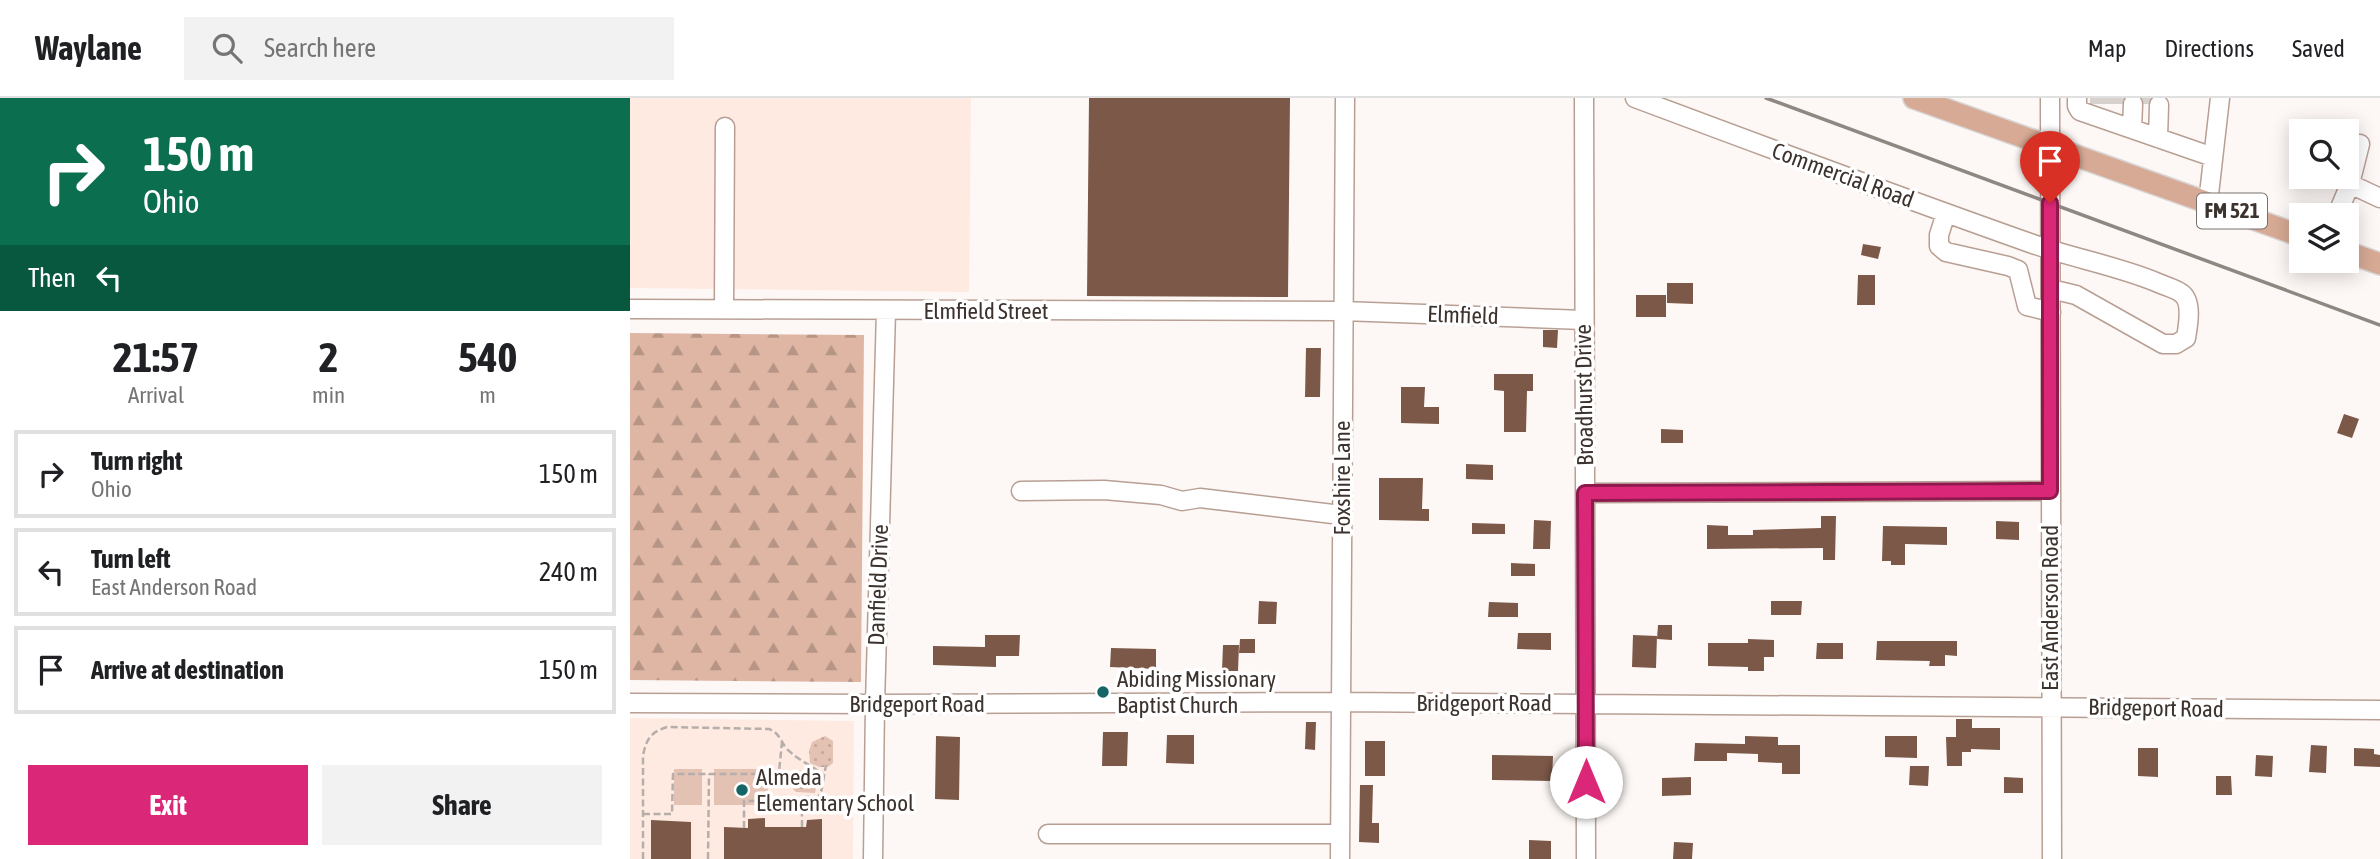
<!DOCTYPE html>
<html lang="en">
<head>
<meta charset="utf-8">
<style>
	body { margin:0; font-family:"Asap Condensed",sans-serif; background:#f2f2f2; color:#202124; height:100vh; display:flex; flex-direction:column; font-size:26px; white-space:nowrap }
	* { box-sizing:border-box; margin:0 }
	p { font-size:23px; color:#757577 }
	.icon { flex:none; width:38px; height:38px; fill:none; stroke:currentColor; stroke-width:2; stroke-linecap:round; stroke-linejoin:round }
	.map { position:relative; flex:1; overflow:hidden }
	.panel { display:flex; flex-direction:column; background:#fff; width:630px }
	.panel>* { flex:none }
	.hud { background:#0b6e4f; color:#fff; overflow:hidden }
	.buttons { position:absolute; left:1659px; top:21px; display:grid; gap:14px }
	.buttons a { display:grid; place-items:center; width:70px; height:70px; border-radius:0px; background:#fff; box-shadow:0 4px 18px #0003; font-size:35px }
	.pin { position:absolute; display:grid; place-items:center; width:60px; height:60px; color:#fff; margin:-72px -30px; border-radius:50% 50% 50% 0; rotate:-45deg; box-shadow:0 0 7px #0007 }
	.pin .icon { rotate:45deg }
	.me { position:absolute; width:77px; margin:-38px; rotate:0deg; stroke-linejoin:round; filter:drop-shadow(0 0 5px #0008) }
	.turn { display:flex; align-items:center; gap:24px; height:147px; padding:0 28px; font-size:32px }
	.turn .icon { width:91px; height:91px; stroke-width:2.5 }
	.turn b { display:block; font-size:49px; line-height:60px }
	.then { display:flex; align-items:center; height:66px; padding:0 28px; background:#0003; gap:14px; font-size:26px }
	.eta { display:flex; justify-content:space-evenly; align-items:center; height:119px; text-align:center }
	.eta b { font-size:42px; font-weight:700; line-height:49px }
	.button { display:flex; gap:14px; margin-top:auto; padding:14px 28px }
	.button a { flex:1; height:80px; border-radius:0px; background:#db2777; color:#fff; font-size:28px; font-weight:700; line-height:80px; text-align:center }
	.button a+a { background:#f2f2f2; color:#202124 }
	ul { padding:0; list-style:none }
	li { display:flex; align-items:center; gap:21px; height:88px; margin:0 14px 10px; padding:0 14px; border:4px solid #e0e0e0; border-radius:0px }
	li div { flex:1 }
	li b { display:block; font-size:26px }
	li em { font-style:normal }
	header { display:flex; align-items:center; gap:42px; box-sizing:border-box; height:98px; padding:0 35px; background:#fff; border-bottom:2px solid #e0e0e0 }
	header strong { font-size:33px }
	nav { display:flex; gap:38px; margin-inline-start:auto; font-size:24px }
	.search { width:490px; height:63px; background:#f2f2f2; display:flex; align-items:center; gap:18px; box-sizing:border-box; padding:0 24px; border-radius:0px; color:#757577; font-size:26px }
	main { display:flex; flex:1; min-height:0 }
	.map>svg:first-child { display:block }
	.built { fill:#ffeae1 }
	.grass { fill:#e3c2b3 }
	.forest { fill:url(#forest-firs) }
	.park { fill:url(#park-dots) }
	.building { fill:#7c5848 }
	.lines { fill:none; stroke-linecap:round; stroke-linejoin:round }
	.minor-tunnel { stroke:#d7d1cd; stroke-width:18; stroke-dasharray:18 9; stroke-linecap:butt }
	.minor-casing { stroke:#b89f94; stroke-width:21 }
	.major-casing { stroke:#d8d6d5; stroke-width:24 }
	.path { stroke:#b5aeab; stroke-width:2.5; stroke-dasharray:7 3.5; stroke-linecap:butt }
	.minor { stroke:#fff; stroke-width:18 }
	.major { stroke:#d7aa95; stroke-width:21 }
	.rail { stroke:#8f8782; stroke-width:3.5 }
	.route-casing { stroke:#8e194d; stroke-width:18 }
	.route { stroke:#db2777; stroke-width:12 }
	.poi-dot { fill:#166566; stroke:#fff; stroke-width:2.5 }
	.labels { text-anchor:middle; stroke-width:7; stroke-linejoin:round; paint-order:stroke }
	.shield { fill:#fff; stroke:#77706d; stroke-width:2 }
	.shield-label { font-size:21px; font-weight:bold; fill:#3d332e }
	.street-label { font-size:23px; fill:#3d332e; stroke:#fff }
	.poi-label { font-size:23px; fill:#3d332e; stroke:#fff; text-anchor:start }
</style>
</head>
<body>
<header>
<strong>Waylane</strong>
<div class="search"><svg class="icon" aria-label="search" viewBox="0 0 24 24"><circle cx="10" cy="10" r="6"/><path d="M15 15l6 6"/></svg>Search here</div>
<nav><a>Map</a><a>Directions</a><a>Saved</a></nav>
</header>
<main>
<section class="panel">
<div class="hud">
<div class="turn"><svg class="icon" aria-label="right" viewBox="0 0 24 24"><path d="M7 20v-9h11M14 6l5 5-5 5"/></svg><div><b>150 m</b>Ohio</div></div>
<div class="then">Then<svg class="icon" aria-label="left" viewBox="0 0 24 24"><path d="M17 20v-9H6M10 6l-5 5 5 5"/></svg></div>
</div>
<div class="eta">
<div><b>21:57</b><p>Arrival</p></div>
<div><b>2</b><p>min</p></div>
<div><b>540</b><p>m</p></div>
</div>
<ul>
<li><svg class="icon" aria-label="right" viewBox="0 0 24 24"><path d="M7 20v-9h11M14 6l5 5-5 5"/></svg><div><b>Turn right</b><p>Ohio</p></div><em>150 m</em></li>
<li><svg class="icon" aria-label="left" viewBox="0 0 24 24"><path d="M17 20v-9H6M10 6l-5 5 5 5"/></svg><div><b>Turn left</b><p>East Anderson Road</p></div><em>240 m</em></li>
<li><svg class="icon" aria-label="arrive" viewBox="0 0 24 24"><path d="M6 21V4h12l-3 4 3 4H6"/></svg><div><b>Arrive at destination</b></div><em>150 m</em></li>
</ul>
<div class="button"><a>Exit</a><a>Share</a></div>
</section>
<div class="map">
<svg width="1750" height="761" viewBox="0 0 1750 761">
	<defs>
		<pattern id="forest-firs" width="22" height="20" patternUnits="userSpaceOnUse" patternTransform="scale(1.75)"><rect width="22" height="20" fill="#dfb6a4"/><path d="M5 1l3.5 6h-7zM16 11l3.5 6h-7z" fill="#b69586"/></pattern>
		<pattern id="park-dots" width="8" height="8" patternUnits="userSpaceOnUse" patternTransform="scale(1.75)"><rect width="8" height="8" fill="#e3c2b3"/><path d="M2 2h.1M6 6h.1" fill="none" stroke="#c4a79a" stroke-width="1.8" stroke-linecap="round"/></pattern>
	</defs>
	<rect width="100%" height="100%" fill="#fdf8f5"/>
	<path class="built" d="M0 0H341L339 194 0 190Z
		M0 620 224 623 223 761H0Z"/>
	<path class="grass" d="M44 671H72V707H44Z
		M84 671H138V707H84Z"/>
	<path class="forest" d="M0 235 234 237 231 584 0 582Z"/>
	<path class="park" d="M195 638 203 643V665L198 669H189L180 665 179 653 182 644Z
		M169 672 182 673 189 677 185 695 166 694 163 691 165 674Z"/>
	<path class="building" d="M459 0H660L658 199 457 198Z
		M1233 146 1251 149 1248 161 1231 157Z
		M1228 177H1245V207H1227Z
		M1037 185H1063V206L1037 205Z
		M1006 197H1036V219H1006Z
		M913 232H928L927 250 913 249Z
		M676 250H691L690 299H675Z
		M864 276H903V293H897L896 334H874V293L864 292Z
		M771 289H795L794 309H809V326L771 325Z
		M1714 316 1729 321 1722 340 1707 335Z
		M1031 331 1053 332V345H1031Z
		M836 366 863 367V382L836 381Z
		M749 380H793L792 411H799V423L749 422Z
		M1191 418H1206L1205 462H1193V450L1077 451V427L1098 428V437H1123V432L1191 430Z
		M904 422 921 423 920 451H903Z
		M1366 423 1389 424V442L1366 441Z
		M842 425 875 426V436H842Z
		M1253 428 1317 429V447L1275 446V467H1261V463H1252Z
		M881 465 905 466V478H881Z
		M629 503 647 504 646 526H628Z
		M1141 503H1172L1171 517H1141Z
		M859 504 888 505V519H858Z
		M1028 527H1042V542L1027 541Z
		M888 535H921V552L887 551Z
		M355 537H390L389 558H366V569L303 567V548L355 549Z
		M1003 537 1027 538 1026 570 1002 569Z
		M610 541H625V555H609Z
		M1118 541 1144 542V559H1134V573H1118V569L1078 568V545H1118Z
		M1247 543H1327V558L1315 557V568H1299L1300 563 1246 562Z
		M1187 545H1213V561H1186Z
		M593 547H609L608 573H592Z
		M481 550 526 551V571L480 569Z
		M1326 621H1342V630H1370V652L1341 651V654H1332V668H1317L1316 639H1326Z
		M676 624H686L685 652 675 651Z
		M473 634H498L497 668H472Z
		M537 637H564V666L536 665Z
		M306 638 330 639 329 702 305 701Z
		M1115 638 1148 639V647H1170V676H1152V665L1128 664V656L1097 655V663H1064L1065 645 1115 646Z
		M1255 638H1287V660L1255 659Z
		M735 643H755V678H735Z
		M1681 647 1697 648 1696 675 1679 674Z
		M1508 650H1528V679L1508 678Z
		M1724 650 1744 651V656L1750 657V669L1724 668Z
		M862 657 923 658 922 683 862 682Z
		M1626 657 1643 658 1642 679 1625 678Z
		M1280 668H1299L1298 688 1279 687Z
		M1586 678H1601L1602 697H1586Z
		M1061 679V697L1032 698V680Z
		M1374 679 1393 680V695H1374Z
		M730 687H743L742 725H749V745L729 744Z
		M135 720V729H176L177 722 192 721V761H94V729L118 730V721Z
		M21 722 61 724V761H21Z
		M899 742 921 743V761H899Z
		M1044 744 1063 745 1062 761H1043Z"/>
	<g class="lines">
		<path class="minor-tunnel" d="M1469 6V0
			M1487 6V0
			M1520 6V0"/>
		<defs>
			<path id="minor" d="M954 0 956 761
				M1005 0C1136 49 1267 98 1400 145 1441 160 1485 167 1526 184 1534 188 1544 190 1551 195 1563 203 1558 228 1556 240L1546 246H1533L1446 197 1421 191
				M1420 0 1422 761
				M1447 0V8L1450 13 1583 59
				M1502 31 1503 6
				M1528 40 1529 7
				M1720 86 1730 46
				M1578 105 1590 0
				M1316 115 1309 137V148L1316 154 1378 168 1388 172 1397 208 1421 214
				M1707 117 1720 86 1750 100
				M0 211 713 213 953 222
				M94 211 95 29
				M391 393 474 392 531 397 552 403 570 400 711 417
				M955 395 1420 393
				M0 605 245 606 710 604 1750 612
				M418 736H710
				M243 761 245 606 256 213
				M710 761 715 0"/>
			<path id="major" d="M1284 0 1671 138
				M1717 154 1750 166"/>
		</defs>
		<use href="#minor" class="minor-casing"/>
		<use href="#major" class="major-casing"/>
		<path class="path" d="M13 716H42L43 676H144L149 674 152 644
			M172 729V699H188L191 695 196 667
			M114 730V703L172 702
			M13 761V658C16 641 21 634 37 629L139 631C150 635 150 643 157 651 169 663 183 668 195 678
			M78 761 79 676"/>
		<use href="#minor" class="minor"/>
		<use href="#major" class="major"/>
		<path class="rail" d="M1136 0 1750 227"/>
	</g>
	<g class="lines">
		<defs>
			<path id="route" d="M956 684 955 395 1420 393V105"/>
		</defs>
		<use href="#route" class="route-casing"/>
		<use href="#route" class="route"/>
	</g>
	<g class="poi-dot">
		<circle cx="473" cy="594" r="7"/>
		<circle cx="112" cy="692" r="7"/>
	</g>
	<g class="labels">
		<rect class="shield" x="1567" y="95.5" width="70" height="35" rx="5"/>
		<g class="shield-label">
			<text x="1602" y="120">FM 521</text>
		</g>
		<g class="street-label">
			<text transform="translate(1213 77) rotate(20)" y="8">Commercial Road</text>
			<text x="356" y="221">Elmfield Street</text>
			<text transform="translate(833 217) rotate(2)" y="8">Elmfield</text>
			<text transform="translate(954 297) rotate(-91)" y="8">Broadhurst Drive</text>
			<text transform="translate(712 380) rotate(-90)" y="8">Foxshire Lane</text>
			<text transform="translate(248 487) rotate(-88)" y="8">Danfield Drive</text>
			<text transform="translate(1420 510) rotate(-90)" y="8">East Anderson Road</text>
			<text x="854" y="613">Bridgeport Road</text>
			<text x="287" y="614">Bridgeport Road</text>
			<text transform="translate(1526 610) rotate(1)" y="8">Bridgeport Road</text>
		</g>
		<g class="poi-label">
			<text x="487" y="589">Abiding Missionary<tspan x="487" dy="26">Baptist Church</tspan></text>
			<text x="126" y="687">Almeda<tspan x="126" dy="26">Elementary School</tspan></text>
		</g>
	</g>
</svg>
<div class="buttons">
<a><svg class="icon" aria-label="search" viewBox="0 0 24 24"><circle cx="10" cy="10" r="6"/><path d="M15 15l6 6"/></svg></a>
<a><svg class="icon" aria-label="layers" viewBox="0 0 24 24"><path d="M12 4l9 5-9 5-9-5zM3 14l9 5 9-5"/></svg></a>
</div>
<div class="pin" style="left:1420px;top:105px;background:#d93025"><svg class="icon" aria-label="arrive" viewBox="0 0 24 24"><path d="M6 21V4h12l-3 4 3 4H6"/></svg></div>
<svg class="me" style="left:956px;top:684px" viewBox="-20 -20 40 40"><circle r="19" fill="#fff"/><path d="M0-13L10 11 0 6-10 11z" fill="#db2777"/></svg>
</div>
</main>
</body>
</html>
